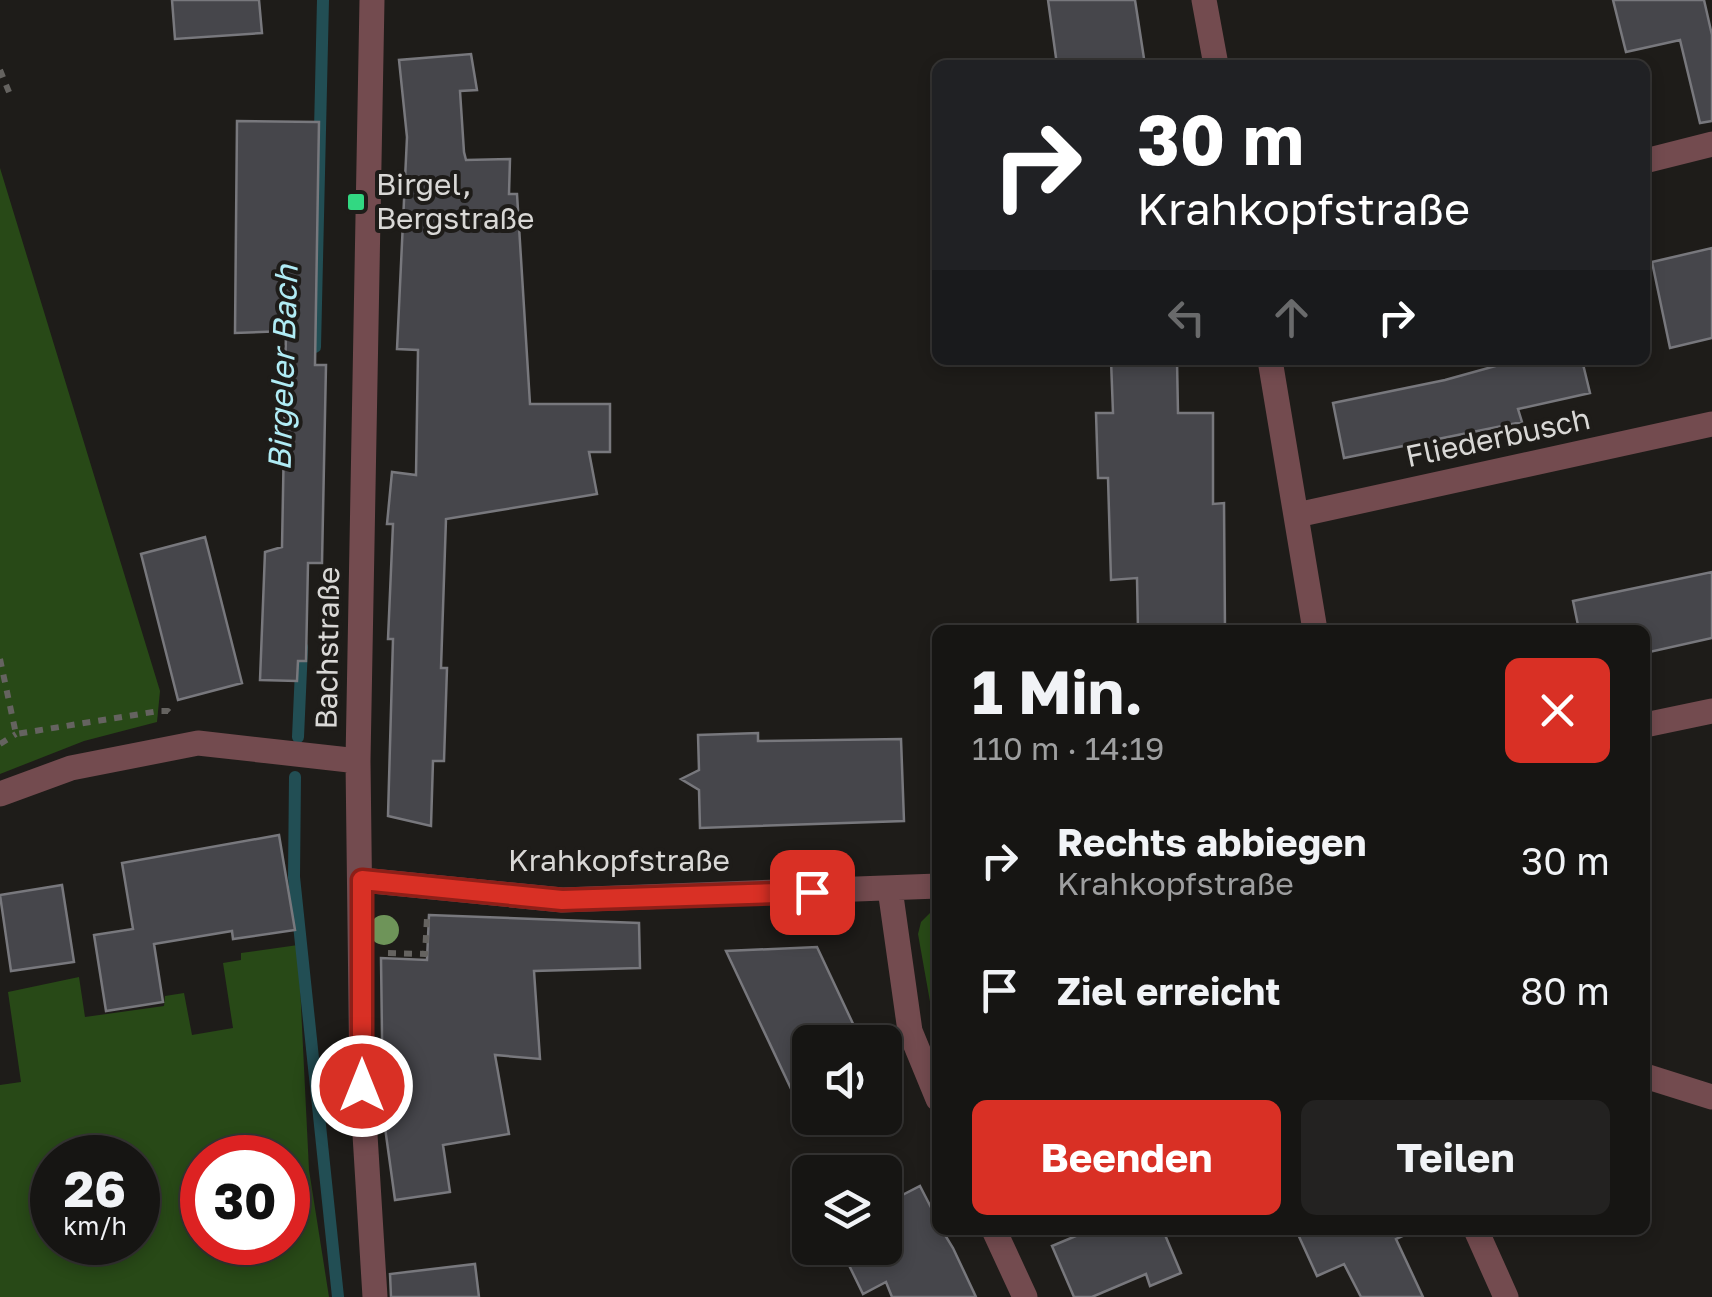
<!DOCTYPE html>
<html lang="de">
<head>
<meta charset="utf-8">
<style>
	body { margin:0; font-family:"Golos Text",sans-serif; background:#232221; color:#f1f3f6; height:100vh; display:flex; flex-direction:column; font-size:38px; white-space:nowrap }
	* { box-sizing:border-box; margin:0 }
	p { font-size:32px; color:#9e9fa0 }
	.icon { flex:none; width:55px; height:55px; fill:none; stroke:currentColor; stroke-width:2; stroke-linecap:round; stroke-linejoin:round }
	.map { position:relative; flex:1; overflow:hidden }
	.drawer { position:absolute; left:932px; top:625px; width:718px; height:610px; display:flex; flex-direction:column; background:#161513; border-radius:15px; box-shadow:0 5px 15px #0003,0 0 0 2px #353433 }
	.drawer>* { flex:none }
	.hud { position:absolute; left:932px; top:60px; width:718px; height:305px; border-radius:15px; box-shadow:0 5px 15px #0003,0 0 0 2px #353433; background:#202124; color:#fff; overflow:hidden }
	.buttons { position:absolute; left:792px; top:1025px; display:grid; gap:20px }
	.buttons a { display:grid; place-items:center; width:110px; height:110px; border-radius:15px; background:#161513; box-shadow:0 5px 15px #0003,0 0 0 2px #353433; font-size:50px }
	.speed { position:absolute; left:30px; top:1135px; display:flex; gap:20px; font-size:50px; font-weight:700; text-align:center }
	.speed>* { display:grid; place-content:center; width:130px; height:130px; border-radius:50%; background:#161513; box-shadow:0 5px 15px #0003,0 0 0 2px #353433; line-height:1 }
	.speed small { font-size:25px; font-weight:400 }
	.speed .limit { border:15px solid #d22; background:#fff; color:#111 }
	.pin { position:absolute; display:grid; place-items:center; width:85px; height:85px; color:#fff; margin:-42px; border-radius:20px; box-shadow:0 5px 15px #0006 }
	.me { position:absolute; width:110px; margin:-55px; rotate:0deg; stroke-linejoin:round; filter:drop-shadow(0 0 8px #0008) }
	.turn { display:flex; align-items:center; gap:35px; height:210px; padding:0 40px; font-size:45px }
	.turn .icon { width:130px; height:130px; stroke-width:2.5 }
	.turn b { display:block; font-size:70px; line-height:85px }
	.lanes { display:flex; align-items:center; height:95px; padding:0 40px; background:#0003; justify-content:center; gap:50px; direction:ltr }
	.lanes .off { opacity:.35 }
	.round { display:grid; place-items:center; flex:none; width:105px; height:105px; border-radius:15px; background:#232221 }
	.overview { display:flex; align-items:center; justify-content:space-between; height:170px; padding:0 40px }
	h1 { font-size:60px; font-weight:700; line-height:75px }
	.cta { display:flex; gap:20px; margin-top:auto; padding:20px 40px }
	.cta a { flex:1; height:115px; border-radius:15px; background:#d93025; color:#fff; font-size:40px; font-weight:700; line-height:115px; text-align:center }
	.cta a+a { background:#232221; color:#f1f3f6 }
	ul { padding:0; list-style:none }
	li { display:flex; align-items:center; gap:30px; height:130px; padding:0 40px }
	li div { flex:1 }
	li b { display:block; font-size:38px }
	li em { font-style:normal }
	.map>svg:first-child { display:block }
	.green { fill:#284917; fill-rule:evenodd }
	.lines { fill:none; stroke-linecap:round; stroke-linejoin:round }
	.stream { stroke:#224e54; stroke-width:12 }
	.building { fill:#46464b; stroke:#78787d; stroke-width:2.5 }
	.path { stroke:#656360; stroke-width:6; stroke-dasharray:8 8; stroke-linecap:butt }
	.minor { stroke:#734b4f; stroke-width:25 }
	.tree { fill:#6e9459 }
	.route-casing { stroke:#8d1f18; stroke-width:25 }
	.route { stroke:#d93025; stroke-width:18 }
	.poi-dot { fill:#32d882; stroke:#1e1c19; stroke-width:4 }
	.labels { text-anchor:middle; stroke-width:8; stroke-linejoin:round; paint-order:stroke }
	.poi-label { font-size:30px; fill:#d9d8d6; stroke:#1e1c19; text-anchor:start }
	.street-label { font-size:30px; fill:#d9d8d6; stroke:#1e1c19 }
	.water-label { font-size:32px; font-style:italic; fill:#b0ecf5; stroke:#1e1c19 }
</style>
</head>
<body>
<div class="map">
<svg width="1712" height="1297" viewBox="0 0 1712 1297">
	<rect width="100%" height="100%" fill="#1e1c19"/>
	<path class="green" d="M0 168 160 691 157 722 84 741 0 774Z
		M937 906V1041L918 934 921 922Z
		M298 945 309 1170 329 1297H0V1085L21 1082 8 992 79 977 85 1017 164 1006 165 996 184 993 192 1035 233 1028 223 963 241 960V953ZM52 1158H138V1242H52ZM202 1158H288V1242H202Z"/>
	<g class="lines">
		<path class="stream" d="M315 347 323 0
			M298 737 302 647
			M295 777 294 877 338 1297"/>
	</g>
	<path class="building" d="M172 0H259L262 33 175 39Z
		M1048 0H1135L1145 65H1057Z
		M1613 0H1704L1712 35V121L1700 123 1680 40 1626 52Z
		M471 54 477 90 460 91 464 152 466 160 510 159 509 194H517L530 404H610V452H589L597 494 446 519 441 668H447L444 761H433L431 826 388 816 393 639H388L393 524H387L392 472 416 475 418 350 397 349 407 137 399 60Z
		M237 121 319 122 315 365H326L322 563H308L306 661H298L297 681 260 680 265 552 282 547 286 331 235 333Z
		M1712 248V338L1670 348 1652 262Z
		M1111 360H1177L1178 413H1213V504L1224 503 1225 630H1138L1137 578 1111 580 1108 478H1098L1096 413H1113Z
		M1517 360H1582L1590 393 1518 409 1522 422 1344 458 1333 403 1445 380Z
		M205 537 242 683 178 700 141 554Z
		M1712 572V638L1645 653V630H1579L1573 601Z
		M758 733V741L901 739 904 821 700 828 699 790 681 779 699 770 698 735Z
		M279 835 295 930 233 939 232 931 154 944 163 1002 106 1011 94 935 133 929 122 863Z
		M62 885 74 962 11 971 0 895Z
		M429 915 639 923 640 968 534 971 540 1059 495 1055 509 1134 443 1145 450 1192 395 1200 383 1113 381 958 427 960Z
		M817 947 855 1028 821 1042H810V1129L726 951Z
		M920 1186 938 1221V1230H942L953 1248 976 1297H892L886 1282 863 1294 845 1257 864 1248H885V1204Z
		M1090 1230H1163L1181 1273 1150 1286 1146 1274 1092 1297H1074L1052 1246Z
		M1296 1230H1415L1396 1239 1423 1297H1361L1344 1264 1317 1276Z
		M475 1264 479 1297H391L390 1274Z"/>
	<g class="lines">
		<path class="path" d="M0 70 11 97
			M0 659 16 734 159 711H168L174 717
			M0 744 16 734
			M388 953 425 954 427 918"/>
		<path class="minor" d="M372 0 358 761 362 1086 375 1297
			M1204 0 1216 65
			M1645 161 1712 144
			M1270 360 1315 630
			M1297 515 1712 424
			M1645 725 1712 711
			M0 794 71 768 198 743 358 761
			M362 880 562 900 938 886
			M890 889 910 1031 938 1099
			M1645 1076 1712 1097
			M994 1230 1025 1297
			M1476 1230 1506 1297"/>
	</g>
	<circle class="tree" cx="384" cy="930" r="15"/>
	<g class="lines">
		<defs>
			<path id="route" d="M362 1086V880L562 900 812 892"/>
		</defs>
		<use href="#route" class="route-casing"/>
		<use href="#route" class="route"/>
	</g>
	<rect class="poi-dot" x="346" y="192" width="20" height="20" rx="5"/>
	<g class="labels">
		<g class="poi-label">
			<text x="376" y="195">Birgel,<tspan x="376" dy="34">Bergstraße</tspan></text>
		</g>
		<g class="street-label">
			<text transform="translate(1498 438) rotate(-12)" y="10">Fliederbusch</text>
			<text transform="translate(328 648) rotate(-89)" y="10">Bachstraße</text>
			<text x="619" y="871">Krahkopfstraße</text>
		</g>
		<g class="water-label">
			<text transform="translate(283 368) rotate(-88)" y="11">Birgeler Bach</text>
		</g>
	</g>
</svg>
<div class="buttons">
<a><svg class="icon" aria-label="sound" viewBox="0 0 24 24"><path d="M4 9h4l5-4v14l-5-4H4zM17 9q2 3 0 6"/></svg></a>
<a><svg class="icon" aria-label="layers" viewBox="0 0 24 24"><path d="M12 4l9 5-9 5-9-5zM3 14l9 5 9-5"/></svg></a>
</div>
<div class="speed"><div>26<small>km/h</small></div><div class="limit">30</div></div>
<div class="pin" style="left:812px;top:892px;background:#d93025"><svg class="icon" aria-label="arrive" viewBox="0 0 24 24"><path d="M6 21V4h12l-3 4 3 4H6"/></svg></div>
<svg class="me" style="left:362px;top:1086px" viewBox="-20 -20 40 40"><circle r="17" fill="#d93025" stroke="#fff" stroke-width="3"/><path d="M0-11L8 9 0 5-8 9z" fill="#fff"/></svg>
<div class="hud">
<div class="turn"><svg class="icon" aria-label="right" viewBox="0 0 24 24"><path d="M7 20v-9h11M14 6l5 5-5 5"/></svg><div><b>30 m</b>Krahkopfstraße</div></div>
<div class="lanes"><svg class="icon off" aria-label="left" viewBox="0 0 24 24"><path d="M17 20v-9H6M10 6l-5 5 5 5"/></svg><svg class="icon off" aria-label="ahead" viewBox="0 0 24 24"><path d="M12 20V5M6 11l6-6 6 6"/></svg><svg class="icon" aria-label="right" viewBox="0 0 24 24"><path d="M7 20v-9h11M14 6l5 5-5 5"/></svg></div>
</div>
<section class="drawer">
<div class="overview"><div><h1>1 Min.</h1><p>110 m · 14:19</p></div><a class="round" style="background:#d93025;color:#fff"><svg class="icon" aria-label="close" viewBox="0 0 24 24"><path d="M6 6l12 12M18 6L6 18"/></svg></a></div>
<ul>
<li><svg class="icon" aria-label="right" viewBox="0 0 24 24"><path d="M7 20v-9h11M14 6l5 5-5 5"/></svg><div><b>Rechts abbiegen</b><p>Krahkopfstraße</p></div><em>30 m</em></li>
<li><svg class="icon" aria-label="arrive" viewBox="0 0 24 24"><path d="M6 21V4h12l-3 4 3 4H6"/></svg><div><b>Ziel erreicht</b></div><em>80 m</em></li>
</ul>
<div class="cta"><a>Beenden</a><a>Teilen</a></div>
</section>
</div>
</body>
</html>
